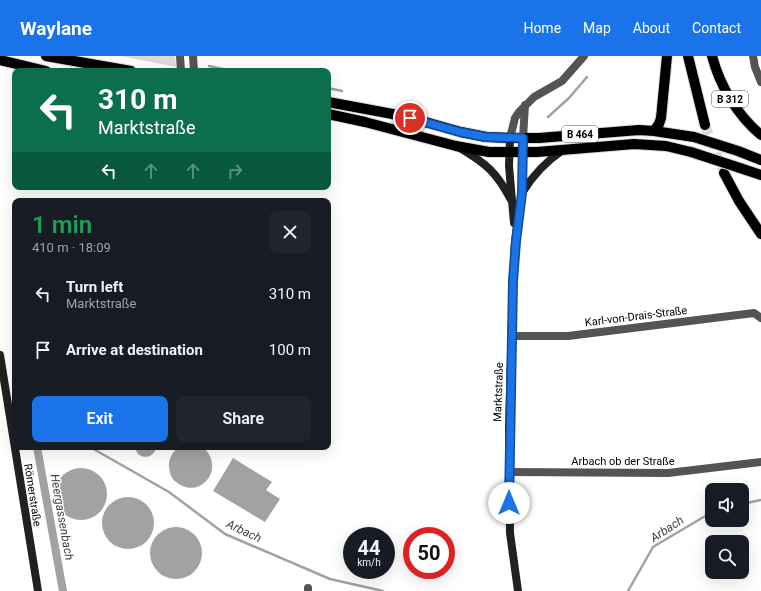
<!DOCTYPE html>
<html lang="en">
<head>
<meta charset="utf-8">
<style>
	body { margin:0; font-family:Roboto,sans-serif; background:#20242c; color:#f1f3f6; height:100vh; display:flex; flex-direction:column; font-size:15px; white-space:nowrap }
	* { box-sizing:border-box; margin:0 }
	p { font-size:13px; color:#9ea1a6 }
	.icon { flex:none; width:22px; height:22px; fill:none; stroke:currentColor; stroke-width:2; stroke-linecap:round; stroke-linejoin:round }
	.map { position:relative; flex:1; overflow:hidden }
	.side { position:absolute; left:12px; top:142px; width:319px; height:252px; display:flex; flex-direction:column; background:#171b24; border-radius:8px; box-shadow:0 4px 16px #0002 }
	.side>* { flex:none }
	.banner { position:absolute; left:12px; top:12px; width:319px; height:122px; border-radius:8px; box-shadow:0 4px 16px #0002; background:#0b6e4f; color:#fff; overflow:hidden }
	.tools { position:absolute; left:705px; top:427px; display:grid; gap:8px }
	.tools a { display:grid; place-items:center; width:44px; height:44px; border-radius:8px; background:#171b24; box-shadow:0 4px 16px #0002; font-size:20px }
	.speed { position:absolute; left:343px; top:471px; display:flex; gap:8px; font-size:20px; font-weight:700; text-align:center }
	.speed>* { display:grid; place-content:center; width:52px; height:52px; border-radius:50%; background:#171b24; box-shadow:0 4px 16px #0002; line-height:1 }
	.speed small { font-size:10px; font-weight:400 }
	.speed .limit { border:6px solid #d22; background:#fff; color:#111 }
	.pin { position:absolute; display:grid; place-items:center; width:34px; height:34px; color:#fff; margin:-17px; border:2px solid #fff; border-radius:50%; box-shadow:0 1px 4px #0007 }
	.me { position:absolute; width:44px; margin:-22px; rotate:0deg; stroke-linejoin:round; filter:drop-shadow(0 0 3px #0008) }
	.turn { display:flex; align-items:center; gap:14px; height:84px; padding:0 20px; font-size:18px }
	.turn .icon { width:52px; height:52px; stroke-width:2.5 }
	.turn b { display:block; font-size:28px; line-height:34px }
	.lanes { display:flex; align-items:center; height:38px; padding:0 20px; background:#0003; justify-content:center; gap:20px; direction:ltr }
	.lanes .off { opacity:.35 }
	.round { display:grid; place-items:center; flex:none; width:42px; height:42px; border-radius:8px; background:#20242c }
	.head { display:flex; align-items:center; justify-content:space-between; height:68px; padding:0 20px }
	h1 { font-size:24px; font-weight:600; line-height:30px; color:#1e9e55 }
	.action { display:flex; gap:8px; margin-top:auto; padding:8px 20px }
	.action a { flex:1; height:46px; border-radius:8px; background:#1a73e8; color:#fff; font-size:16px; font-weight:600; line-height:46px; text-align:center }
	.action a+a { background:#20242c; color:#f1f3f6 }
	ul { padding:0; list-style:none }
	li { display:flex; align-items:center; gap:12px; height:56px; padding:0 20px }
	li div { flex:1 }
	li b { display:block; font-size:15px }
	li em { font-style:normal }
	header { display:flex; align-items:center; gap:24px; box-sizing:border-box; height:56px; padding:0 20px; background:#1a73e8; color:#fff }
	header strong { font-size:19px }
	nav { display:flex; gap:22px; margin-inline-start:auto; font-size:14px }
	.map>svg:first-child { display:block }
	.green { fill:#dbdbdb }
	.water { fill:#a2a2a2 }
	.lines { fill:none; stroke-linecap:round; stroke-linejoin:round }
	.stream { stroke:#a2a2a2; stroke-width:2.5 }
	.canal { stroke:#a2a2a2; stroke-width:8 }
	.primary-tunnel { stroke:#d9d9d9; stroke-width:10; stroke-dasharray:10 5; stroke-linecap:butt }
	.primary-casing { stroke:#dbdbdb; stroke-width:12 }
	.street { stroke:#545454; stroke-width:8 }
	.secondary { stroke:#212121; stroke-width:8 }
	.primary { stroke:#000; stroke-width:10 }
	.primary-bridge-casing { stroke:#dbdbdb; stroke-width:12; stroke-linecap:butt }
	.primary-bridge { stroke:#000; stroke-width:10 }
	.route-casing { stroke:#114b97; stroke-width:10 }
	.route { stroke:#1a73e8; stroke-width:7 }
	.labels { text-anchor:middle; stroke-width:3; stroke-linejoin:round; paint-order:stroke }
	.shield { fill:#fff; stroke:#4c4c4c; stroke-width:1 }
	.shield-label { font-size:10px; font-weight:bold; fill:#000 }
	.street-label { font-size:11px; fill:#000; stroke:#fff }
	.water-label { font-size:12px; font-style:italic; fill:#434343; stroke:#fff }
</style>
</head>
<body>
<header>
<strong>Waylane</strong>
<nav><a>Home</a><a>Map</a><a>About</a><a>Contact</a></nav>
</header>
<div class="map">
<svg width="761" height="535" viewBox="0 0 761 535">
	<rect width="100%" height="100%" fill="#fff"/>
	<path class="green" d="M120 0H175L176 11Z"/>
	<path class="water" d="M134 391H157C154 400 146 404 138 398Z
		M179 391H203C227 413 199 445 176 426 171 422 169 416 169 409 169 402 173 395 179 391Z
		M233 402 272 426 266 434 280 443 265 466 213 435Z
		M55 438a26 26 0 1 1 52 0a26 26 0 1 1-52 0Z
		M102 467a26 26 0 1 1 52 0a26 26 0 1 1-52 0Z
		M150 497a26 26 0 1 1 52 0a26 26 0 1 1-52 0Z"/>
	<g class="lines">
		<path class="stream" d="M209 10 232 15
			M328 32 342 35
			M548 61 569 42 587 21
			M90 391 169 436 225 478 330 523 383 535
			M742 448 761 444
			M628 535 653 491 712 456"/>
		<path class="canal" d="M37 391 63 535"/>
		<path class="primary-tunnel" d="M705 69 724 117"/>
		<defs>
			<path id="primary" d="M46 0 131 15
				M688 0 705 69
				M712 0C720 30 737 59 761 79
				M0 4 46 15
				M328 46 398 59 422 65 461 76 486 81 510 82H539L639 74 654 75 694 81
				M328 58 365 66 456 90 489 96H537L634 88 666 90 691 96
				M654 75 659 68 661 62 667 0
				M738 95 761 104
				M740 112 761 119
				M724 117 739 145 761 178"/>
		</defs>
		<use href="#primary" class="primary-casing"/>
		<path class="street" d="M180 0 181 15
			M193 0 194 15
			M753 0 755 11 761 26
			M510 82 515 62 519 56 534 41 562 25 584 0
			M523 82 525 49
			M512 280H568L754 257 761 262
			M509 416 668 417 761 406
			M308 532V535"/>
		<path class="secondary" d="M510 82 509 110 514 167
			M460 92C487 108 497 117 511 144
			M522 137C533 119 545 106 563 94
			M0 299 38 535
			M518 535 510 477 509 372 513 225 515 185 522 137 523 82"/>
		<use href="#primary" class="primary"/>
		<defs>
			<path id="primary-bridge" d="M694 81 738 95
				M691 96 740 112"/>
		</defs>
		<use href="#primary-bridge" class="primary-bridge-casing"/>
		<use href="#primary-bridge" class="primary-bridge"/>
	</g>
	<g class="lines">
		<defs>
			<path id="route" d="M410 62 460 76 486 81 523 82 522 137 516 185 513 225 509 447"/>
		</defs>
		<use href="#route" class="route-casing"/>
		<use href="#route" class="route"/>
	</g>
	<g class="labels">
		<g class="shield">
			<rect x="712" y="35" width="36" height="16" rx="3"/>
			<rect x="562" y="70" width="36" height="16" rx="3"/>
		</g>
		<g class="shield-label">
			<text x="730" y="47">B 312</text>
			<text x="580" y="82">B 464</text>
		</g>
		<g class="street-label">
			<text transform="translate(636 260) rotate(-7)" y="4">Karl-von-Drais-Straße</text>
			<text transform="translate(498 336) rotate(-88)" y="4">Marktstraße</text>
			<text x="623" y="409">Arbach ob der Straße</text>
			<text transform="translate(33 439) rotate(81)" y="4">Römerstraße</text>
		</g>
		<g class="water-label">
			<text transform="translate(62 461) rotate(80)" y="4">Heergassenbach</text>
			<text transform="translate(667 473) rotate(-33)" y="4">Arbach</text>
			<text transform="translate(244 475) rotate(25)" y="4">Arbach</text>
		</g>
	</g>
</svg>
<div class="tools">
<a><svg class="icon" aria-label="sound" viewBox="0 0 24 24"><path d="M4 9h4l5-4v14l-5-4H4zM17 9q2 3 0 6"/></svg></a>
<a><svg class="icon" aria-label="search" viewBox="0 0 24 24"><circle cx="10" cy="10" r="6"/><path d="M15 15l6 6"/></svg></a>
</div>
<div class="speed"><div>44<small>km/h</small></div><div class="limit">50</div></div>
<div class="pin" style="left:410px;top:62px;background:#d93025"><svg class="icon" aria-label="arrive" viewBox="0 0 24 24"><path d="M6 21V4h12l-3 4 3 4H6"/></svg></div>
<svg class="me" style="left:509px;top:447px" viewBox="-20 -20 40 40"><circle r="19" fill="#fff"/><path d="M0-13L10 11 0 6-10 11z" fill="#1a73e8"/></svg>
<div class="banner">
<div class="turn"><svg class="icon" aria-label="left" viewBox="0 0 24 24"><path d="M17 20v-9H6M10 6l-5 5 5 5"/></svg><div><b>310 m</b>Marktstraße</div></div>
<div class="lanes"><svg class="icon" aria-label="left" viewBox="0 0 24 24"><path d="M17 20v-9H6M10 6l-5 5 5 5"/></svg><svg class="icon off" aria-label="ahead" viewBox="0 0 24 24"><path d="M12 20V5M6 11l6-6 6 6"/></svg><svg class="icon off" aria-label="ahead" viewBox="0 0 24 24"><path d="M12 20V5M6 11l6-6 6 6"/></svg><svg class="icon off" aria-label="right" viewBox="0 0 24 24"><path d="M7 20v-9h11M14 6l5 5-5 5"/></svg></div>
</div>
<section class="side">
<div class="head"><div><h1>1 min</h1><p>410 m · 18:09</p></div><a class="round"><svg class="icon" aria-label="close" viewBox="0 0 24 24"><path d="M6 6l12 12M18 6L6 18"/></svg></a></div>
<ul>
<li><svg class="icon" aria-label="left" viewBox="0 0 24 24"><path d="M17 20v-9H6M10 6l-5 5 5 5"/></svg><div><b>Turn left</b><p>Marktstraße</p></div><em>310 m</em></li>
<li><svg class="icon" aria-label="arrive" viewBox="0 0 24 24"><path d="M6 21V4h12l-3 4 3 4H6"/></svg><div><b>Arrive at destination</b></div><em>100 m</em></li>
</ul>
<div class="action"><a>Exit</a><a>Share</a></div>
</section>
</div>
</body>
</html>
